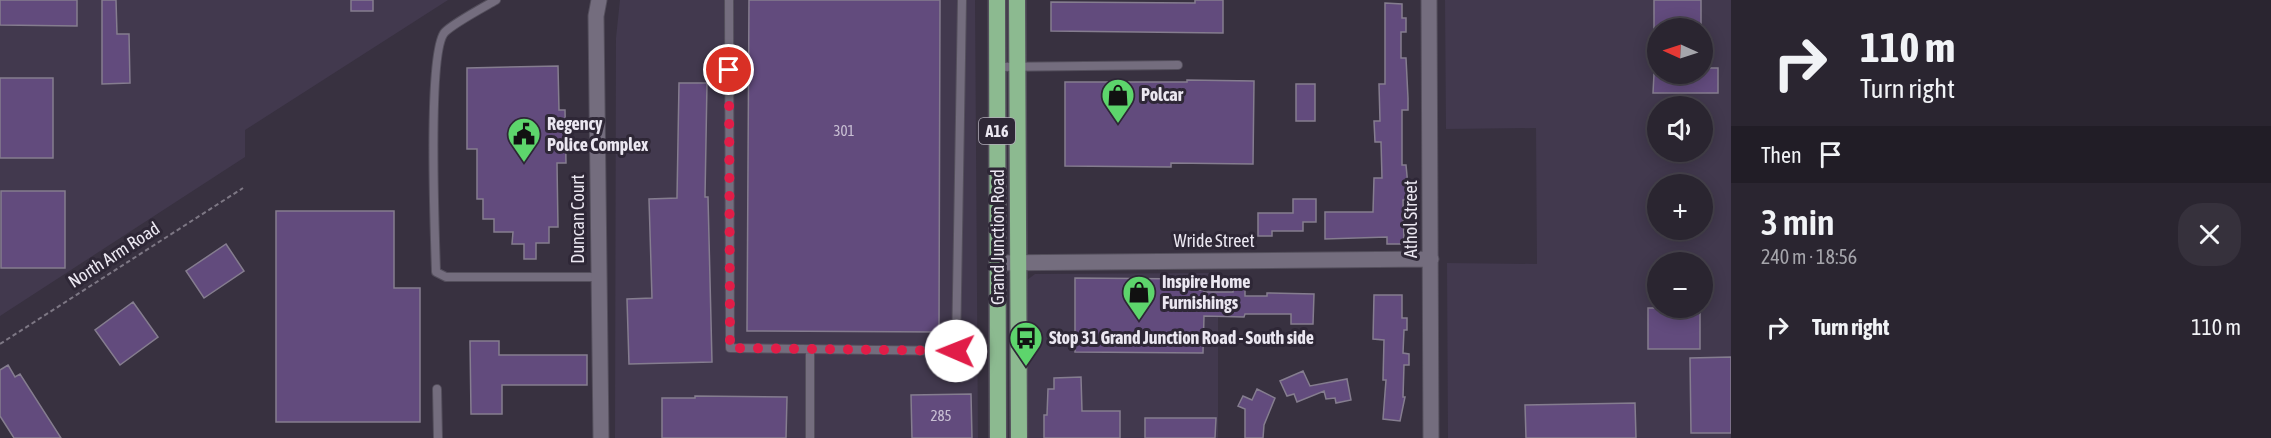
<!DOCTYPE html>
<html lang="en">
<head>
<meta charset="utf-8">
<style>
	body { margin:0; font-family:"Asap Condensed",sans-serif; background:#36313c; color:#f1f3f6; height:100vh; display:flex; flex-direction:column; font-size:22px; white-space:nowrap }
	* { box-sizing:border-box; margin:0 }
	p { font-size:20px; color:#a5a5ab }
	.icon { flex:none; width:33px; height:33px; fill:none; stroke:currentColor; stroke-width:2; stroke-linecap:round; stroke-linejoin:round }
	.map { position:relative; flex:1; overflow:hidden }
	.details { display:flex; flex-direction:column; background:#2a2530; width:540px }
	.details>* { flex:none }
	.top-card { background:#2a2530; color:#f1f3f6; overflow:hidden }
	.needle { width:39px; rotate:273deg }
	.controls { position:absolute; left:1647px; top:18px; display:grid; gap:12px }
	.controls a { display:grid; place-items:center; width:66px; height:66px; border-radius:50%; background:#2a2530; box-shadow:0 3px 15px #0003,0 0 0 2px #46424c; font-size:30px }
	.pin { position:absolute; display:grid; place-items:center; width:51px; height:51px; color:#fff; margin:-26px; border:3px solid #fff; border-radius:50%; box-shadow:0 2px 6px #0007 }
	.me { position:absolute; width:66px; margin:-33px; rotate:271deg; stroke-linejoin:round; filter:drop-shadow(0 0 4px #0008) }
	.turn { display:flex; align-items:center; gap:21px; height:126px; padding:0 30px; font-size:27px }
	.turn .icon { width:78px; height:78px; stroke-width:2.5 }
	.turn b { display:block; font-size:42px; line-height:51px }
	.then { display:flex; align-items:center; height:57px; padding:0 30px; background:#0003; gap:12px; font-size:22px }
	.round { display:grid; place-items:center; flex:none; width:63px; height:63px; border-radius:24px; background:#36313c }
	.head { display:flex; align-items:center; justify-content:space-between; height:102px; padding:0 30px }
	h1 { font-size:36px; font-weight:600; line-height:45px }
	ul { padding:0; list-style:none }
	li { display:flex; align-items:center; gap:18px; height:84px; padding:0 30px }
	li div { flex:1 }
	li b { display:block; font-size:22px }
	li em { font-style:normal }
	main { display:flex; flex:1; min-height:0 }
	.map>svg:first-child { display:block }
	.built { fill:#42394e; fill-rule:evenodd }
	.building { fill:#624b7d; stroke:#857d8f; stroke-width:1.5 }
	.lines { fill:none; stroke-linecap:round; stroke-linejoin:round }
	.service-casing { stroke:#544f5c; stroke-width:10 }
	.minor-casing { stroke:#544f5c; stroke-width:17 }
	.trunk-casing { stroke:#544f5c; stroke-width:19 }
	.path { stroke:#7d7784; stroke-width:2; stroke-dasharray:4.5 3; stroke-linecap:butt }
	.service { stroke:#746d7e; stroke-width:8 }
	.minor { stroke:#746d7e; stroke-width:15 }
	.trunk { stroke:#8cba90; stroke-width:16 }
	.route { stroke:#e11d48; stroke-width:10; stroke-dasharray:0 18 }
	.labels { text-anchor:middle; stroke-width:6; stroke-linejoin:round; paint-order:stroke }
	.number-label { font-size:15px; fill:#c9c0d4 }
	.shield { fill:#2e2736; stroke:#b2adb9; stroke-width:1.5 }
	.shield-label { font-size:16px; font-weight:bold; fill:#ebe7f1 }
	.poi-label { font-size:18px; font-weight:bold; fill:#ebe7f1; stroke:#2e2736; text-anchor:start }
	.street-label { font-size:18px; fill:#ebe7f1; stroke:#2e2736 }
</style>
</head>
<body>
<main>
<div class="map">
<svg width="1731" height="438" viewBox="0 0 1731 438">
	<rect width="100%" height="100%" fill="#383140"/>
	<path class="built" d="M0 0H448L245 130V157L0 316Z
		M620 0H975L978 438H615L616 38Z
		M1445 0H1731V438H1448L1447 263 1537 264 1536 128 1446 129ZM1658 28H1702V74H1658ZM1658 106H1702V152H1658ZM1658 184H1702V230H1658ZM1658 262H1702V308H1658Z
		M1218 273V438H1029L1027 280 1035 274Z"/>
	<path class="building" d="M0 0H77V26L0 25Z
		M102 0H116L117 34H129L130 83 102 84Z
		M351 0H373V11H351Z
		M749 0H940L939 332 747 331Z
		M1195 0H1223V33L1051 31V2L1195 3Z
		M1654 0H1701V28H1654Z
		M1385 3 1402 4V18H1406V32H1401V58H1406L1408 98V110H1402V165H1406L1408 186V200H1403L1404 244H1387V237L1325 239V212H1373L1374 178H1382L1381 142H1375L1374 121H1380L1379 84H1385Z
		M558 66 559 110H565L566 163H557L558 227H549V243H536V259H524V244H512L513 232H494V219H483V199H477V149H467V68Z
		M1702 68H1718V93H1653L1654 74H1702Z
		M0 78H53V158H0Z
		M1187 80 1254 81 1253 164 1171 163V167L1065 166V82H1187Z
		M679 83H707L705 197H708L712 362 629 364 627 299 652 298 649 199 677 198Z
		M1296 84H1315V121H1296Z
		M1 191H65V268H1Z
		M1293 199H1316V222H1303V231H1272V236H1258V213H1293Z
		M276 211H394V288H420V422H276Z
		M226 244 244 271 204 298 186 271Z
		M1075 278 1191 279V290H1204V292H1233V289H1245V296H1267V293L1314 294 1313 324H1291V314H1245L1244 317 1204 316 1203 353 1075 352Z
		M1374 295H1402V318H1407V330H1404L1403 353 1409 354V365H1404L1403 397H1405L1400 421 1383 419 1386 380H1383L1384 340 1373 339Z
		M133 302 158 337 120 365 95 330Z
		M1648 308H1700V349H1648Z
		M470 341H499V355H587V385H502V414H471Z
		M1731 357V433H1691L1690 358Z
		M8 365 15 377 20 374 61 438H14L0 416V370Z
		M1303 371 1310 386 1347 379 1351 400 1336 403 1335 398 1326 399 1324 391 1297 402 1294 394 1287 396 1280 381Z
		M1081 377 1082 411H1120V438H1044V415H1047L1048 389H1054V378Z
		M1257 389 1275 398 1264 425 1263 438H1245V409L1238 406 1243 396 1252 400Z
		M971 394 972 438H912L911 395Z
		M695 396 787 397 786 438H662V398H695Z
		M1635 403 1636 438H1526L1525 405Z
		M1145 418H1216L1215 438H1145Z"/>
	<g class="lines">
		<defs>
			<path id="service" d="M496 0C484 7 454 23 445 32 427 50 435 236 436 272L446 277H598
				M729 0 730 348 956 351 962 0
				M997 67 1178 65
				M810 349V438
				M437 389 438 438"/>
			<path id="minor" d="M599 0 596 16 601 438
				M1429 0 1431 438
				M998 263 1431 259"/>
			<path id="trunk" d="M997 0 998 438
				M1017 0 1019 438"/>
		</defs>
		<use href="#service" class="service-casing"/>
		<use href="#minor" class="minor-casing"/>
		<use href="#trunk" class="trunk-casing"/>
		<path class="path" d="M0 344 243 188"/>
		<use href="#service" class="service"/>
		<use href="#minor" class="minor"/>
		<use href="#trunk" class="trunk"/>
	</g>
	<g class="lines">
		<path class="route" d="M729 70 730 348 956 351"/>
	</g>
	<defs>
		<symbol id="shop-pin" viewBox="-11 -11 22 30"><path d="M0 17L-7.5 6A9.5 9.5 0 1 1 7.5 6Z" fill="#5dd56c" stroke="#2e2736"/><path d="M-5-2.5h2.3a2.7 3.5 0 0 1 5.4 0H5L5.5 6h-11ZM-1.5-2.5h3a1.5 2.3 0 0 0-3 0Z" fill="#111"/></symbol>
		<symbol id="civic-pin" viewBox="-11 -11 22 30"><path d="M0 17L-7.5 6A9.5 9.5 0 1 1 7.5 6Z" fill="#5dd56c" stroke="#2e2736"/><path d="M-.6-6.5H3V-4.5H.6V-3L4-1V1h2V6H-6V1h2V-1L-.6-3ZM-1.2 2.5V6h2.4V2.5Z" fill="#111"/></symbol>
		<symbol id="bus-pin" viewBox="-11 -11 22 30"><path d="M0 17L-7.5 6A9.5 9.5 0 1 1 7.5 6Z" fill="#5dd56c" stroke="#2e2736"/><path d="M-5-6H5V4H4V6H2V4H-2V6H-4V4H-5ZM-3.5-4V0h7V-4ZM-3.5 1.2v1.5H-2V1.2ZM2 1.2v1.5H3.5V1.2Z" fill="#111"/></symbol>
	</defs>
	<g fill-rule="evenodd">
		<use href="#shop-pin" x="1099" y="76" width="38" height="52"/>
		<use href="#civic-pin" x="505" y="115" width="38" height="52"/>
		<use href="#shop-pin" x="1120" y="273" width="38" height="52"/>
		<use href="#bus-pin" x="1007" y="319" width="38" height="52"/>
	</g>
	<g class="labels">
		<g class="number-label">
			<text x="844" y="136">301</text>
			<text x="941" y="421">285</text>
		</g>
		<rect class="shield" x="979" y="118" width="36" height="26" rx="4.5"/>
		<g class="shield-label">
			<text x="997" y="137">A16</text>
		</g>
		<g class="poi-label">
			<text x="1141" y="101">Polcar</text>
			<text x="547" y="130">Regency<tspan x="547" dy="21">Police Complex</tspan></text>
			<text x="1162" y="288">Inspire Home<tspan x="1162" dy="21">Furnishings</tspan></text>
			<text x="1049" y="344">Stop 31 Grand Junction Road - South side</text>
		</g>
		<g class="street-label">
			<text transform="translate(578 219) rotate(-90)" y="6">Duncan Court</text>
			<text transform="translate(1411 219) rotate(-90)" y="6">Athol Street</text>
			<text transform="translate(998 237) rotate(-90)" y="6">Grand Junction Road</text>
			<text x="1214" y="247">Wride Street</text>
			<text transform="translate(114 255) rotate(-33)" y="6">North Arm Road</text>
		</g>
	</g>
</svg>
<div class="controls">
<a><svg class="needle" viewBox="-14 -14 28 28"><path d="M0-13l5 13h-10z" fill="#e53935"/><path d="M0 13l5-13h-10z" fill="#a5a5ab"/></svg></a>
<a><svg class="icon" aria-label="sound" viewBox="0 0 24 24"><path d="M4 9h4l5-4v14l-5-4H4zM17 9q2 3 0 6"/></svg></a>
<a>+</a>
<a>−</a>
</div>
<div class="pin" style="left:729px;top:70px;background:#d93025"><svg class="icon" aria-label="arrive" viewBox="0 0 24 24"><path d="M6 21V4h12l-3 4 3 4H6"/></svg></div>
<svg class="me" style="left:956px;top:351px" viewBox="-20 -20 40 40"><circle r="19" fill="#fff"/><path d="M0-13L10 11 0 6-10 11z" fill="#e11d48"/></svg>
</div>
<section class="details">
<div class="top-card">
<div class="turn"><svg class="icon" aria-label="right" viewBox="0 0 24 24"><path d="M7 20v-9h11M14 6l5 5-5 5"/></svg><div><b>110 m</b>Turn right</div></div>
<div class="then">Then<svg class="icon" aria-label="arrive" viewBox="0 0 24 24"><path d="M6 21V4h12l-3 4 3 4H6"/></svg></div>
</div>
<div class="head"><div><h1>3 min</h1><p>240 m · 18:56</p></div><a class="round"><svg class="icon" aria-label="close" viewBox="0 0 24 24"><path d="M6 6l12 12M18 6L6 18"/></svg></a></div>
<ul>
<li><svg class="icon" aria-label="right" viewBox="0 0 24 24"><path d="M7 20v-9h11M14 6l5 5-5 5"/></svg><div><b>Turn right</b></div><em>110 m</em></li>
</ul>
</section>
</main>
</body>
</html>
